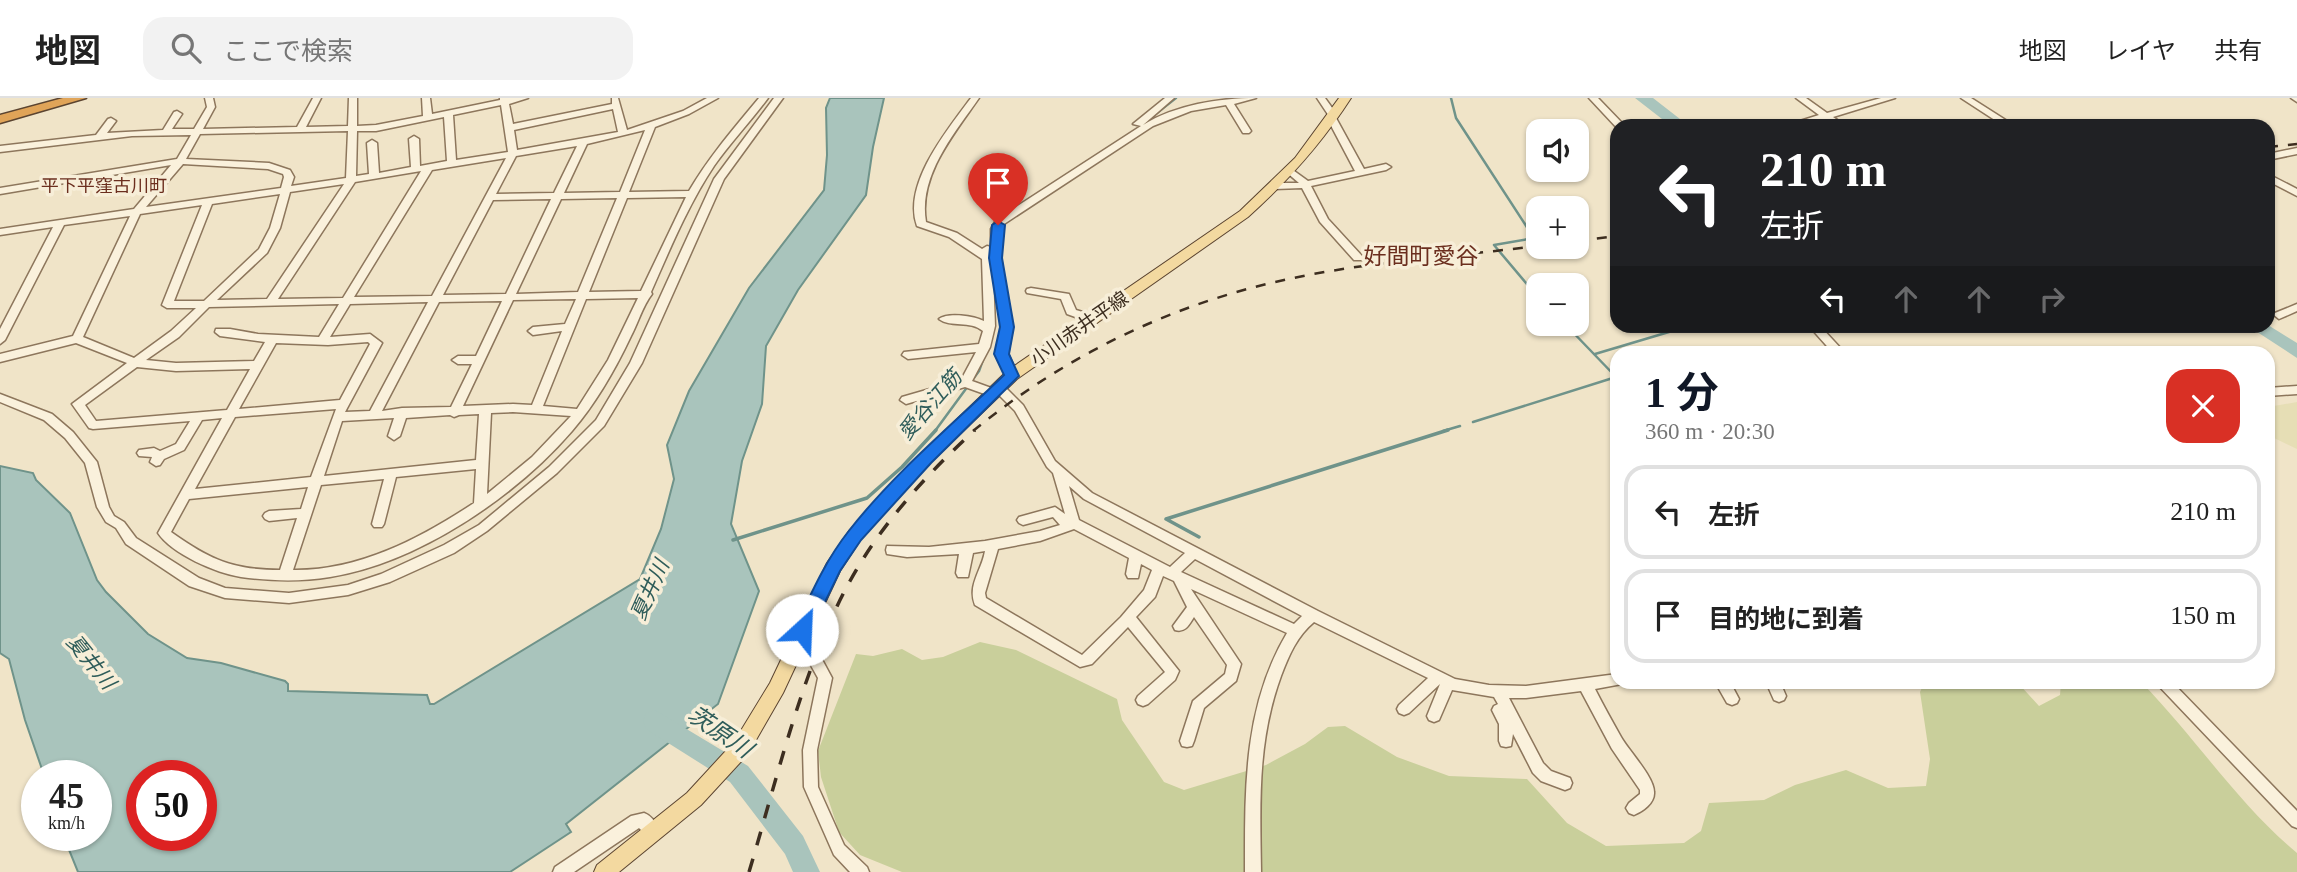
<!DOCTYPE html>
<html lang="ja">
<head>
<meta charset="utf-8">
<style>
	body { margin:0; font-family:"Times New Roman","Noto Sans JP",serif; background:#f2f2f2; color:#222; height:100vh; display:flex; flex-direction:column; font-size:26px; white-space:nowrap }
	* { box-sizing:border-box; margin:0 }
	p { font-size:23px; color:#767676 }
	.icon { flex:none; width:38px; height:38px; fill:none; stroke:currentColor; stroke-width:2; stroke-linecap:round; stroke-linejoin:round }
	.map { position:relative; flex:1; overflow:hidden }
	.panel { position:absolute; left:1610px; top:248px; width:665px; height:343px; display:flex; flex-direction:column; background:#fff; border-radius:21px; box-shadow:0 2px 5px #0004 }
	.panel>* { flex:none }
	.hud { position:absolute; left:1610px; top:21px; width:665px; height:214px; border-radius:21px; box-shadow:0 2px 5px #0004; background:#202124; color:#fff; overflow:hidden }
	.controls { position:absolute; left:1526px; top:21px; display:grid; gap:14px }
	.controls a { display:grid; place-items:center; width:63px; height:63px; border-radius:14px; background:#fff; box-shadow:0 2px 5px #0004; font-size:35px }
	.speed { position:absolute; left:21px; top:662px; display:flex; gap:14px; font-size:35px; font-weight:700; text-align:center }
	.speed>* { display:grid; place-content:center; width:91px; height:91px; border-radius:50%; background:#fff; box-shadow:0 2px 5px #0004; line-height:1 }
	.speed small { font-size:18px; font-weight:400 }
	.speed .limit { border:10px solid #d22; background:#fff; color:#111 }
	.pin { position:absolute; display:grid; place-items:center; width:60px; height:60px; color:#fff; margin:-72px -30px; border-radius:50% 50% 50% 0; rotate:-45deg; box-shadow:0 0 7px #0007 }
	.pin .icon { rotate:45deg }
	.me { position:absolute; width:77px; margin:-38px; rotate:25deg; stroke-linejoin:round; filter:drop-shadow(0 0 5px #0008) }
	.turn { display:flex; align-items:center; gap:24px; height:147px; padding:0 35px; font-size:32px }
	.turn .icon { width:91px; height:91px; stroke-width:2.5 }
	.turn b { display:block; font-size:49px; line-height:60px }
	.lanes { display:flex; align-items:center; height:66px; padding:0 35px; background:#0003; justify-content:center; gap:35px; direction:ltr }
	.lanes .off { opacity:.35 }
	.round { display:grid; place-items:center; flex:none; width:74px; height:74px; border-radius:21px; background:#f2f2f2 }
	.summary { display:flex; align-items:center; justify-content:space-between; height:119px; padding:0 35px }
	h1 { font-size:42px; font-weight:700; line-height:52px; color:#111827 }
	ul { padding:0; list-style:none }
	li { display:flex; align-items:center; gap:21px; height:94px; margin:0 14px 10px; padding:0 21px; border:4px solid #e0e0e0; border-radius:21px }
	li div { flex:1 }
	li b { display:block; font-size:26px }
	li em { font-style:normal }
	header { display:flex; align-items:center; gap:42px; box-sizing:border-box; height:98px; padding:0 35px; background:#fff; border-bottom:2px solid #e0e0e0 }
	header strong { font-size:33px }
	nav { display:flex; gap:38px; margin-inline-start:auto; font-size:24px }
	.search { width:490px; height:63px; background:#f2f2f2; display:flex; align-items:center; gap:18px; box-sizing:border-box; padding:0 24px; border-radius:21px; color:#767676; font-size:26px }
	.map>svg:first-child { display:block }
	.farmland { fill:#e6deb5 }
	.green { fill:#c9cf9b }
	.water { fill:#a9c4bc; stroke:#6f938a; stroke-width:2; fill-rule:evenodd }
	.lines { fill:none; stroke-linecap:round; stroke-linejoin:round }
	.stream-far1 { stroke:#6f938a; stroke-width:2.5 }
	.stream { stroke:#6f938a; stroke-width:3.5 }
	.river { fill:#a9c4bc; fill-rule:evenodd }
	.minor-casing { stroke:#8d765c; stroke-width:3 }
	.major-casing { stroke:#5b4430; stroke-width:2 }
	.highway-casing { stroke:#5b4430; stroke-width:3 }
	.minor { fill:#faf1dc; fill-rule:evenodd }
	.major { fill:#f3d9a0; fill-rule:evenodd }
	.highway { fill:#e0a458; fill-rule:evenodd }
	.rail-far1 { stroke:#3d2e20; stroke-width:2.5; stroke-dasharray:10 10; stroke-linecap:butt }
	.rail { stroke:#3d2e20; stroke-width:3.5; stroke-dasharray:14 14; stroke-linecap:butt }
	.route { fill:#1a73e8; stroke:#114b97; stroke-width:2 }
	.labels { text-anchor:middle; stroke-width:7; stroke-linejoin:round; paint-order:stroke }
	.far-neighbourhood-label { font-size:18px; fill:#6b2e1e; stroke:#f7eed8 }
	.street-label { font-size:19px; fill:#3d2e20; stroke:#f7eed8 }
	.water-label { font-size:21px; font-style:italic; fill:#2f5d5a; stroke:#f7eed8 }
	.quarter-label { font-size:23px; fill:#6b2e1e; stroke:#f7eed8 }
	.near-water-label { font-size:24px; font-style:italic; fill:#2f5d5a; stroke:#f7eed8 }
</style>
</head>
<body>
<header>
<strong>地図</strong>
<div class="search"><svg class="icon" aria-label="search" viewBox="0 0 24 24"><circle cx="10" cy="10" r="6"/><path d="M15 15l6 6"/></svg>ここで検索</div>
<nav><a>地図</a><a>レイヤ</a><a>共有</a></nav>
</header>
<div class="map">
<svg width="2297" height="774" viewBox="0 0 2297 774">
	<rect width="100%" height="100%" fill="#f0e4c8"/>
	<path class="farmland" d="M2297 304V351L2268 337V309Z"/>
	<path class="green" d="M980 544 1016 552 1117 601 1122 622 1164 684 1184 692 1266 667 1305 646 1328 629 1345 628 1397 659 1449 678 1527 681 1567 725 1606 748 1684 745 1701 733 1709 705 1764 702 1795 687 1846 672 1888 690 1926 688 1930 661 1920 594 1924 585H2018L2039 608 2060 597 2061 585H2142C2195 639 2238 706 2297 755V774H902L860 757 839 734 821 679 818 653 856 556 873 558 902 551 922 562 943 559Z"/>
	<path class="water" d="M830 0H884L873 49 866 97 798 192 766 248 762 306 742 363 731 426 759 493 718 606 566 726 571 734 510 774H78L63 737H96V677H44L25 622 9 561 0 555V368L33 375 36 382 70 415 97 482 106 494 148 536 187 560 221 565 285 583 288 586V593L427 597 430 606H434L640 481 661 431 674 381 667 347 689 293 749 190 824 92 827 57 826 10ZM201 677V737H142V677Z"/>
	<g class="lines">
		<path class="stream-far1" d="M1451 0 1456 20 1534 140 1494 147 1531 191
			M1153 18 1176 0
			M1565 226 1617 280
			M1595 256 1689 228
			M1473 324 1616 279
			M935 333 979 273 994 231
			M1443 333 1460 328"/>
		<path class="stream" d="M1199 439 1166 421 1448 332
			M733 442 867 400 902 369 936 332"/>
		<path class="river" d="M1635 0H1653L1689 28H1671Z
			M2268 227 2297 245V260L2248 228Z
			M655 612 748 668 803 738 820 774H793L785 756 730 684 646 631 643 623 646 615Z"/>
		<defs>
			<path id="minor" d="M205 0H213L215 9 203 31 297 29 313 0H321L306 29 348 28 349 0H357V28L376 27 423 18 422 0H430L432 16 500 2V0H528L509 6 513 26 612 6V0H618L627 32 683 13 707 0H718L689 16 655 29 629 94 689 93C709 59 734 30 759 0H768C751 23 731 44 714 68 688 107 670 151 651 194L652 196C643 207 638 225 631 238 615 272 596 305 572 333 515 399 418 465 330 479 300 484 271 483 241 479 216 475 172 456 158 435L222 320 202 322 184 352 164 361 160 367 156 368 150 364 152 359 139 358 137 355 139 352 154 350 160 353 176 346 190 323 93 331 89 330 72 306 127 265 76 245 0 264V256L73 238 130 118 64 127 5 242 0 246V231L53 129 0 137V131L134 111 171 67 0 96V90L177 61 191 37 132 38 0 54V48L96 37 108 21 111 20 116 23 107 35 163 32 174 14 177 13 182 16 172 31H194L207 9ZM501 7 508 54 456 62 453 17ZM613 11 618 34 517 52 514 32ZM444 19 447 63 420 68 419 41 414 38 409 41 411 69 379 75 377 45 372 42 367 45 369 76 356 78 357 33H376ZM645 32 620 94 564 95 587 46ZM348 33 346 80 291 88 294 79 290 72 269 65 186 61 200 36ZM577 48 554 95 496 96 516 58ZM506 60 432 198 354 199 432 72ZM183 66 268 71 283 76 284 79 281 90 146 109ZM421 73 343 200 278 201 355 84ZM344 86 267 201 217 202 267 155 280 130 290 94ZM280 96 270 130 259 151 204 203H174L212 106ZM686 99 641 193 589 194 627 100ZM617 100 578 194 516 196 561 101ZM551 101 506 196 443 197 493 102ZM202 107 162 207 167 210H196L171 233 134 260 83 239 140 116ZM638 200 608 262 577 311 543 308 586 201ZM576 201 565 226 533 229 528 233 533 237 562 233 532 307 513 306 463 308 513 202ZM502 203 476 258H458L452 262 458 266H472L451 309 402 310 382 313 439 204ZM428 204 370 313 345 314 382 245 370 236 330 239 350 206ZM339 206 319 239 258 236 230 231H216L215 234 220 238 265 244 254 263 176 265 146 262 179 239 209 209ZM368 244 370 246 340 302 239 311 276 245 328 247ZM137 269 176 273 250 271 227 312 96 323 85 307ZM336 311 311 379 195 391 235 319ZM513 314 571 318 532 359 487 396 491 315ZM479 316 476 362 324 378 342 323 394 320 388 338 394 342 400 338 406 320 450 317 454 319 459 317ZM476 371 474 405C421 440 359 473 293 472L321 387 384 381 372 426 374 429H382L384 426 396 379ZM308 389 301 411 269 413 265 415 263 418 265 421 269 423 297 420 280 472C232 472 209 461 171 434L189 401Z
				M774 0H783L724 81 642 265 604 328 557 375 487 433 454 455 390 484 348 497 289 505 225 500 189 488 126 446 116 430 106 424 97 409 85 365 65 340 44 322 0 304V296L52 316 73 334 97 364 109 409 114 418 124 424 136 440 199 480 225 490 289 495 348 487 381 476 444 447 479 427 549 369 596 322 630 265 714 81Z
				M971 0H979C954 36 918 78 926 124L957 135 982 151 987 148 991 149V131L996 122 1141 28 1133 26 1165 0H1174L1143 27C1175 7 1219 0 1256 0L1234 6 1251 33 1249 35H1243L1226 7 1191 13 1153 28 1004 126 1001 131V160L1012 233 1008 256 1018 277 1016 280H1008L996 256 1002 233 993 176 995 228 990 249 972 283 994 291 995 287H1003L1023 307 1055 363 1092 395 1318 513 1455 581 1489 587 1526 588 1617 576V584H1623L1622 586 1595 591C1603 607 1612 623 1621 639 1629 653 1654 679 1654 694 1655 705 1643 713 1634 717L1629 715 1626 710 1629 705 1640 696V692L1612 651 1581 593 1526 600H1509L1543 665 1551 673 1570 680 1572 685 1570 690 1565 692 1541 683 1533 675 1513 636 1511 648 1506 649 1501 648 1499 643V626L1492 612 1494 608 1498 606 1494 599 1452 592 1439 622 1434 624 1429 622 1427 618 1440 586 1409 615 1404 617 1399 615 1397 611 1399 607 1428 580 1314 524C1297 538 1289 557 1281 578 1257 644 1260 705 1261 774H1245C1245 692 1243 609 1287 535L1191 491 1241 566 1236 583 1204 610 1194 643 1192 648 1187 649 1182 648 1180 643 1193 603 1225 576 1227 567 1194 519C1189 527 1185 535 1175 532L1173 528 1187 509 1174 483 1163 478 1155 499 1136 519 1179 573 1175 582 1148 606 1143 608 1138 606 1136 602 1138 598 1165 574 1128 529 1092 566 1080 569 975 507C967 487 982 472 985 453L973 455 968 479H958L956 475 959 456 907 459 887 456 886 452 887 448 929 449 985 443 1040 433 1060 427 1053 419 1023 427 1019 425 1017 422 1019 419 1055 409 1065 416 1053 375 1047 369 1015 313 998 296 993 299 965 289 906 306 900 302 902 299 961 282 976 254 908 261 902 257 904 254 979 246 983 233C970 222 951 230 939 221 948 214 974 218 984 223L982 161 949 139 917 128C902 87 947 32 971 0ZM1069 388 1084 401 1185 455 1170 469 1079 422ZM1074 431 1129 460 1126 476 1128 480H1138L1141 466 1152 472 1144 492 1121 519 1082 557 986 500 985 495 998 451 1040 443ZM1195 461 1302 518 1294 526 1181 474Z
				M1317 0H1325L1338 18 1336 20 1364 71 1386 66 1391 69 1386 72 1311 88 1328 121 1362 158V162H1354L1320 124 1302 90 1275 91 1270 88 1275 85H1299L1285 73 1290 70 1308 83 1355 73 1327 20 1329 18Z
				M1589 0H1598L1625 28H1617V30Z
				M1796 0H1806L1827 15 1881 0H1895L1833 19 1846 28H1835L1825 21 1799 28H1784L1819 17Z
				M1961 0H1971L2015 28H2004Z
				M2291 0H2297V4Z
				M2297 50V56L2268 62V56Z
				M2268 76 2297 91V98L2268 83Z
				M1031 190 1069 196 1076 212 1096 218 1097 221 1092 225 1067 216 1061 201 1027 195 1026 193 1027 191Z
				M2297 206V213L2279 221 2274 217 2275 215Z
				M1809 228H1820L1846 256H1834Z
				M2297 288V296L2268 298V290Z
				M794 545 818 554 832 580 817 652 818 689 844 747 867 769 869 774H850L834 757 804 689 803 652 818 580 808 562 789 555 787 551 789 547Z
				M1715 584H1730L1739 601 1737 605 1732 607 1727 605Z
				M1766 584H1780L1786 598 1784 602 1779 604 1774 602Z
				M2155 584H2172L2297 713V730L2292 728Z
				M644 715C652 718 657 726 661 734L658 739 653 741 648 739 639 730 574 774H553L555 769 631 718Z"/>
			<path id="major" d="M1339 0H1351C1322 45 1288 83 1248 119L1017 281 930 365 861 441 840 473 783 595 748 656 701 707 619 774H594L597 767 687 695 734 644 770 585 827 465 849 433 920 357 1007 273 1240 113 1295 60Z"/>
			<path id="highway" d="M63 0H86L0 25V17Z"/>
		</defs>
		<use href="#minor" class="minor-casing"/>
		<use href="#major" class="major-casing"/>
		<use href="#highway" class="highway-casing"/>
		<use href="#minor" class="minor"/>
		<use href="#major" class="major"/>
		<use href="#highway" class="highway"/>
		<path class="rail-far1" d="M2268 49 2297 46
			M1577 143 1617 138
			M973 333C1061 261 1163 210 1275 184 1361 164 1450 159 1538 148"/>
		<path class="rail" d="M749 774C777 681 803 568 850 483 882 425 927 376 975 332"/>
	</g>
	<path class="route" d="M998 123 1005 127 1002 160 1014 229 1009 256 1019 278 931 365 861 442 840 473 809 537H796L794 532C810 498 825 463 848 434 893 376 952 327 1004 277L994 256 1000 229 989 160 992 127Z"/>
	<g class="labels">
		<g class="far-neighbourhood-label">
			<text x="104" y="94">平下平窪古川町</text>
		</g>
		<g class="street-label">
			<text transform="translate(1079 230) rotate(-35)" y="7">小川赤井平線</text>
		</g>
		<g class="water-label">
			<text transform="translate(930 307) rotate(-49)" y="7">愛谷江筋</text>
			<text transform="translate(650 492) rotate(-66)" y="7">夏井川</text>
			<text transform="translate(91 564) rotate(51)" y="7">夏井川</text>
		</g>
		<g class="quarter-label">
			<text x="1421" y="166">好間町愛谷</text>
		</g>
		<g class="near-water-label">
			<text transform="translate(720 634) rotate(34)" y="8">茨原川</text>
		</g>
	</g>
</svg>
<div class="controls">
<a><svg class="icon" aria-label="sound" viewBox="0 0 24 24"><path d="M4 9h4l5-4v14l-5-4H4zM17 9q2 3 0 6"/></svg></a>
<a>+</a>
<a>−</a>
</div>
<div class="speed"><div>45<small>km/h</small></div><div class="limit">50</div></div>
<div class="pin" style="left:998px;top:127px;background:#d93025"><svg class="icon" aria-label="arrive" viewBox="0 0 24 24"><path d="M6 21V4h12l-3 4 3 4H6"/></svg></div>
<svg class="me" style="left:802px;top:532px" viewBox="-20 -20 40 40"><circle r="19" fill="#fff"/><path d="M0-13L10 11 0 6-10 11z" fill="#1a73e8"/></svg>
<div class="hud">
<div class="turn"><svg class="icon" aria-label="left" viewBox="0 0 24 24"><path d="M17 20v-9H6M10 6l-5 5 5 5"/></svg><div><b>210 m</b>左折</div></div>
<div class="lanes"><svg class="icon" aria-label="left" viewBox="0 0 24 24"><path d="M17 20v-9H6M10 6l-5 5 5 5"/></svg><svg class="icon off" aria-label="ahead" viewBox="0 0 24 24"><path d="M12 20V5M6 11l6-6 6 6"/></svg><svg class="icon off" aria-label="ahead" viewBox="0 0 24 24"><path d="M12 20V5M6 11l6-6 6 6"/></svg><svg class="icon off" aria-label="right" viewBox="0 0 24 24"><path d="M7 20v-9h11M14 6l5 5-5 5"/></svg></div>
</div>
<section class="panel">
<div class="summary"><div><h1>1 分</h1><p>360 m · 20:30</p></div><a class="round" style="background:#d93025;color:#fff"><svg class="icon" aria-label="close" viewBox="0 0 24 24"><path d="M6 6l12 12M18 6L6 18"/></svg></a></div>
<ul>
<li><svg class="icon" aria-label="left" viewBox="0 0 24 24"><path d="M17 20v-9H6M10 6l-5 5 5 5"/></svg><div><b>左折</b></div><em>210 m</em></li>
<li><svg class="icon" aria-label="arrive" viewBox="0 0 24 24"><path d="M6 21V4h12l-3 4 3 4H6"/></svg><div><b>目的地に到着</b></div><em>150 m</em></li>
</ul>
</section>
</div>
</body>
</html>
